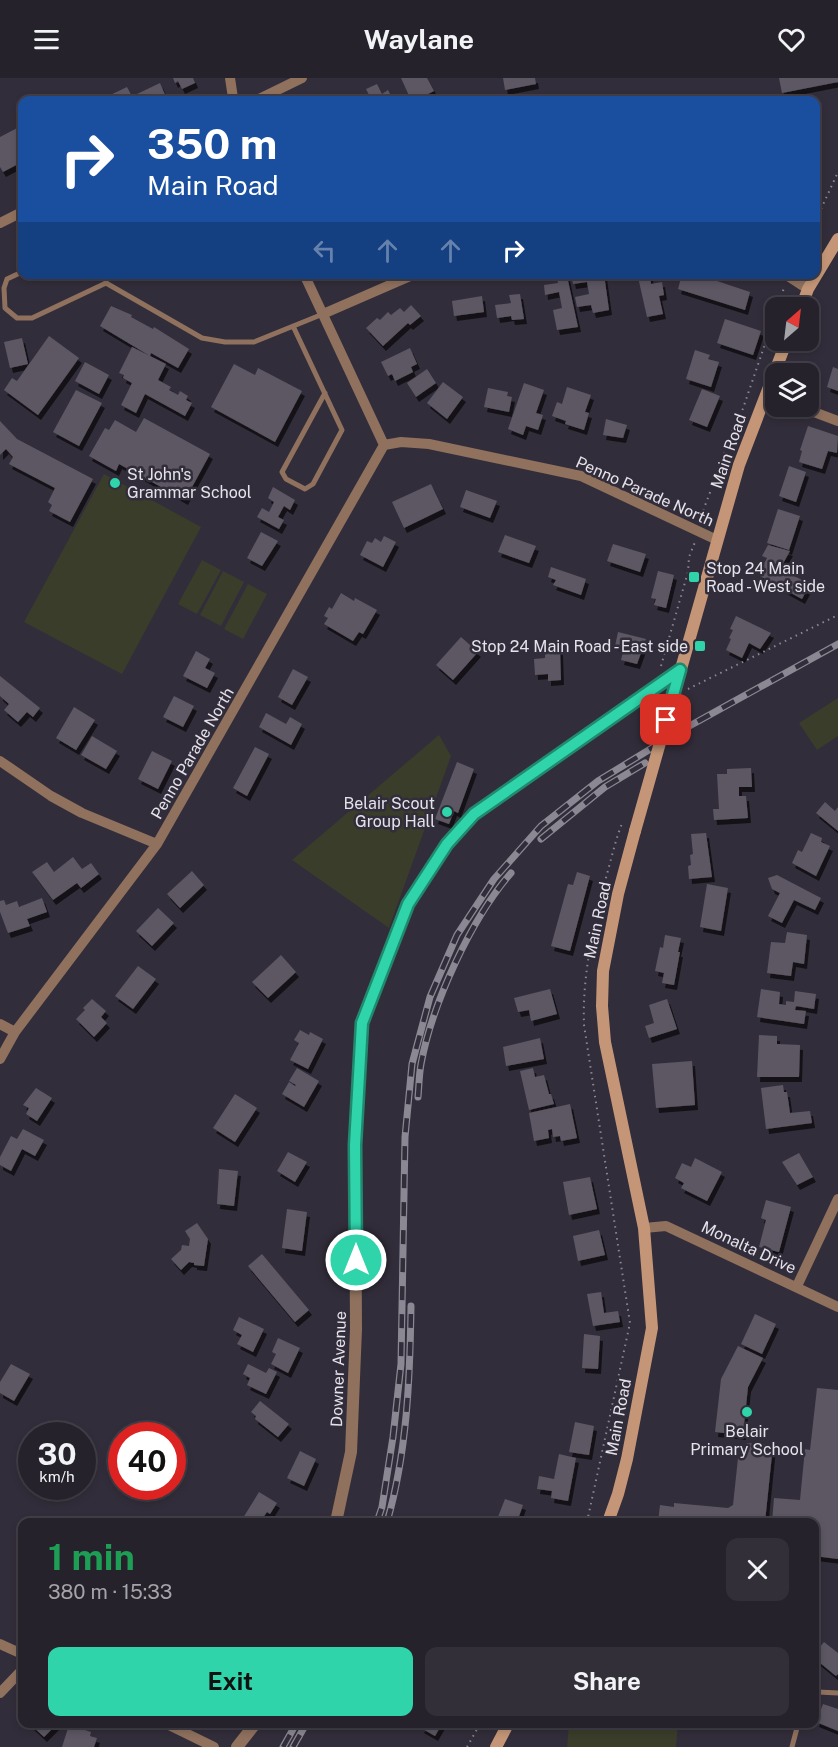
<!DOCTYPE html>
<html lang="en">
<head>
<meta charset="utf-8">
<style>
	body { margin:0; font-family:"Public Sans",sans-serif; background:#322f38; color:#f1f3f6; height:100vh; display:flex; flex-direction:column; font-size:22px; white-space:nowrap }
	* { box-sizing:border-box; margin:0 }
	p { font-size:20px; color:#a4a4a9 }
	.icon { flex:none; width:33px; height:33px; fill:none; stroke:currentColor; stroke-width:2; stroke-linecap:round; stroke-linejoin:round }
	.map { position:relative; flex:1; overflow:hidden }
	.sheet { position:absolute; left:18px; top:1440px; width:801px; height:210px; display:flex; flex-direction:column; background:#26222c; border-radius:12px; box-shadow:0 3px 9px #0003,0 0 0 2px #423f48 }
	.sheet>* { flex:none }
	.guide { position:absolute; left:18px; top:18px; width:802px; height:183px; border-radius:12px; box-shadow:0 3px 9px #0003,0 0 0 2px #423f48; background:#1a4fa0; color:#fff; overflow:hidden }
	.needle { width:39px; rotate:28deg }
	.controls { position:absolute; left:765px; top:219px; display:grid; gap:12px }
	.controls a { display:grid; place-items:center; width:54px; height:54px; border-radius:12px; background:#26222c; box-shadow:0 3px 9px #0003,0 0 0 2px #423f48; font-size:30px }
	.speed { position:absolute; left:18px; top:1344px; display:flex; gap:12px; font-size:30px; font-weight:700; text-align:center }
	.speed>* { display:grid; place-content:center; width:78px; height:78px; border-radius:50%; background:#26222c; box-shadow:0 3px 9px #0003,0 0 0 2px #423f48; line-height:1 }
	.speed small { font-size:15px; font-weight:400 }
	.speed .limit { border:9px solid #d22; background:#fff; color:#111 }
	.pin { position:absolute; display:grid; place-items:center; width:51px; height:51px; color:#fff; margin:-26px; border-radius:12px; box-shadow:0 3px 9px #0006 }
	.me { position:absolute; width:66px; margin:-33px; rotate:0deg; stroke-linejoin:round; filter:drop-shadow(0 0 4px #0008) }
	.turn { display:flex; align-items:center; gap:21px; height:126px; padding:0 30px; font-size:27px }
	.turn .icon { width:78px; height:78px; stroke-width:2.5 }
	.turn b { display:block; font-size:42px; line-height:51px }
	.lanes { display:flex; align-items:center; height:57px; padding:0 30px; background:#0003; justify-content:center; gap:30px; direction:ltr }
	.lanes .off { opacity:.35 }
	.round { display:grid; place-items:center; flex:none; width:63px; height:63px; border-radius:12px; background:#322f38 }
	.summary { display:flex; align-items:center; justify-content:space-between; height:102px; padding:0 30px }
	h1 { font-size:36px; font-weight:700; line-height:45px; color:#1e9e55 }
	.action { display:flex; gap:12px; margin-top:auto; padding:12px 30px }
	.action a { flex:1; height:69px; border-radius:12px; background:#2fd4aa; color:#111; font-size:24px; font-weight:700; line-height:69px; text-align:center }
	.action a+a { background:#322f38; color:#f1f3f6 }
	header { display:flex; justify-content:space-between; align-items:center; height:78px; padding:0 30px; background:#26222c; font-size:27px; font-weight:700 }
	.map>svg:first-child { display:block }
	.green { fill:#3b3d2b }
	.building { fill:#5d5664; filter:url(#shadow) }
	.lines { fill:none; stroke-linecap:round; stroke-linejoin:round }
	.path { stroke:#8c8893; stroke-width:2; stroke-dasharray:1.5 4.5; stroke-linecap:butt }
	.service { stroke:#8f715e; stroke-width:5 }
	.minor { stroke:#8f715e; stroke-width:10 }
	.tertiary { stroke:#8f715e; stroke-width:12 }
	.secondary { stroke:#c49677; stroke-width:12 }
	.rail-casing { stroke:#8c8893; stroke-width:7 }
	.rail { stroke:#322d3a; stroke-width:4.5; stroke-dasharray:14; stroke-linecap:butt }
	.secondary-bridge { stroke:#c49677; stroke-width:12 }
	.route-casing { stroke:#1f8a6e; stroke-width:15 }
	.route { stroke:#2fd4aa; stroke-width:10 }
	.poi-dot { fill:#2fd4aa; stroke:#322d3a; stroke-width:2 }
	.labels { text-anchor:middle; stroke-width:5; stroke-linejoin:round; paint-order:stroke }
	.street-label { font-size:16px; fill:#e5e2eb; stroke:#322d3a }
	.poi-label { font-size:16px; fill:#e5e2eb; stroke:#322d3a; text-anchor:start }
</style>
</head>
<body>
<header><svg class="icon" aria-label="menu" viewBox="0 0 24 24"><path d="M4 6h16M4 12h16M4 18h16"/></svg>Waylane<svg class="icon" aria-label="heart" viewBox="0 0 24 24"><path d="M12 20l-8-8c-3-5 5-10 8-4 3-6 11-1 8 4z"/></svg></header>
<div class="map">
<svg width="838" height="1669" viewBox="0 0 838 1669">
	<defs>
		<filter id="shadow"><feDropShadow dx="3" dy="5" stdDeviation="0" flood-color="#0009"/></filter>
	</defs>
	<rect width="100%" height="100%" fill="#322d3a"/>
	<path class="green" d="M104 396 201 449 122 596 24 544Z
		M202 482 221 492 197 536 178 526Z
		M223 493 244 504 221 548 200 537Z
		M248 506 267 516 243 561 224 551Z
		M838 620V658L817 672 799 645Z
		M439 657 451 678 389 850 292 782Z
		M569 1646H678L676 1669H567Z"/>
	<path class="building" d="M173 0H193L195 5 182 11 178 3 175 5Z
		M401 0H427L434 13 426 17 429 22H411Z
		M503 0H535L536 6 505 12Z
		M779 0H838V4L782 15Z
		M160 5 166 19 159 22H140L137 16Z
		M377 6 382 16 388 12 393 22H367L371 21 366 11Z
		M127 9 134 22H106L104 20Z
		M21 48 22 84 3 94 0 89V59Z
		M571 196H604L609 232 593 235 591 227 577 229 575 219 589 216 587 204 573 206Z
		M682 196H696L750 214 745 232 678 211Z
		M650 197 651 206 662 204 664 217 659 218 663 236 647 239 638 199Z
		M567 198 578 249 557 252 553 232 562 230 559 214 545 217 544 207 558 205 557 200Z
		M520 216 524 241 512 242 511 238 497 240 495 227 511 225 509 217Z
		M482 218 484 234 454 238 452 223Z
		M411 227 421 238 410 247 408 245 383 268 366 250 377 240 380 242 388 234 391 237 400 230 404 234Z
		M111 228 132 237 131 239 153 251 154 249 189 271 178 290 151 275 150 278 100 248Z
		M725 241 761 253 753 277 717 265Z
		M49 258 79 280 38 337 4 312 12 300 17 303Z
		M22 260 28 286 10 290 4 264Z
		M132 269 166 286 158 302 171 309 169 312 178 317 180 313 188 318 186 322 192 325 185 338 145 316 136 335 121 327 132 305 123 300 124 297 119 295Z
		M410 270 417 286 411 289 413 294 395 303 392 296 388 298 381 284Z
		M695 272 710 277 708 281 719 284 711 309 686 301Z
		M85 284 109 297 99 316 75 303Z
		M234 286 255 297 258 290 302 313 275 364 211 329Z
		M833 289 838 291V313L827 309Z
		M427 291 436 305 416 319 407 305Z
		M443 304 463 319 447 341 427 325Z
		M524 305 544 312 536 335 543 337 538 352 526 348 523 357 508 351Z
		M567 309 591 317 585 334 589 335 584 352 565 346 566 343 552 338 557 324 562 326Z
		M488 310 508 314 507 318 512 319 509 334 484 329Z
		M702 311 720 318 707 349 689 342Z
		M76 312 102 325 79 368 53 354Z
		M144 340 210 376 185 422 119 386 116 393 89 378 105 350 109 352 115 342 136 354Z
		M606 341 627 347 623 360 603 357Z
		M0 343 17 361 93 401 70 444 49 433 52 427 48 424 55 410 9 386 13 379 6 371 0 377Z
		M808 348 838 358 837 375 828 373 822 391 799 384 802 373 800 372Z
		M789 388 806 394 796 424 779 418Z
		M431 406 443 431 404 450 392 424Z
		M273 409 295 422 290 432 284 428 278 439 284 442 279 451 257 439 262 430 269 434 274 424 268 420Z
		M466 412 497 423 490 440 460 429Z
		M778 431 800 438 789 472 767 465Z
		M261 454 278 463 262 488 247 480Z
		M505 457 536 468 529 485 498 474Z
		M384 458 396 464 383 489 360 477 367 463 372 465 375 460 381 464Z
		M613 466 646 476 640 494 607 483Z
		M768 467 790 473 780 491 810 506 802 521 758 497 767 480 762 478Z
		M551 489 586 501 581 517 553 507 556 502 548 499Z
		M658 493 674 497 666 530 654 527 656 521 651 520Z
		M341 515 354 523 355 520 377 532 363 556 359 554 353 563 324 546 328 540 324 538 329 529 332 531Z
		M736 538 771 555 760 571 749 565 742 580 726 572 731 561 729 560 733 552 730 551Z
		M618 554 646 561 637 586 621 582 624 570 615 568Z
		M461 559 478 574 453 602 436 587Z
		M560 572 561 602 548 603V596L535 597 534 581 545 580V573Z
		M196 573 210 581 205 590 215 595 207 610 183 598Z
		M293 591 308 599 292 627 278 619Z
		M0 598 40 630 33 639 27 634 18 644 4 632 9 626 0 618Z
		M174 618 194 628 183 649 163 639Z
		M74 629 95 642 76 672 56 660Z
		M266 635 286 646 290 639 302 646 291 667 259 649Z
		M92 658 117 673 106 691 81 677Z
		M255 669 269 676 247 718 233 710Z
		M152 673 172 683 158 711 138 701Z
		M457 684 474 691 458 735 454 733 449 746 435 741Z
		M751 690 752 709H739V718H746L748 740 714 742 713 731H719L717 696H727V691Z
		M825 724 835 733 838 729V753L816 735Z
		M706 755 712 799 689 801 688 788 691 787 690 777 693 776 691 756Z
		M811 755 822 760 821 764 830 768 816 798 792 785 798 772 802 774Z
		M73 779 82 791 91 785 99 796 81 810 77 805 53 822 32 794 47 784 54 794Z
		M192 793 204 807 180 830 167 816Z
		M577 794 590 798 570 873 551 868 568 806 573 807Z
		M777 797 821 820 815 832 794 822 782 845 768 838 780 815 772 811 768 800Z
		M707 806 728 810 721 853 700 849Z
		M42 820 47 834 27 841 30 848 8 855 0 834V823L4 822 6 827 17 823 19 829Z
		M158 830 174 845 152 868 136 853Z
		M787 854 807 857 804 886 793 884 791 898 767 895 771 864 785 865Z
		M665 857 681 860 678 874H680L674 907 662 905 664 895 655 893 660 869 663 870Z
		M281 877 296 894 268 920 252 904Z
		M138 888 156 901 133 931 115 918Z
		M550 911 557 936 531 943 529 932 518 934 514 920Z
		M761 911 780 914 779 926 786 927V923L794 924 795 913 816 916 814 931 796 928 795 932 806 933 804 946 757 939Z
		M92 921 106 933 101 939 107 945 94 959 76 941 85 932 83 930Z
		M667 921 677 951 649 960 645 948 654 945 649 927Z
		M300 952 309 957 310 954 323 961 308 991 290 982 299 965 294 962Z
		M759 957 777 958V966L800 967 799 999H757Z
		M540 960 544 981 506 988 503 969Z
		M692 983 695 1027 656 1030 652 986Z
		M297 990 319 1003 304 1029 282 1016 289 1004 295 1008 296 1007 289 1003Z
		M533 990 535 999 544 997 549 1016H551L554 1026 529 1032 520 993Z
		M783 1007 784 1014H787L790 1035 810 1033 812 1045 766 1051 761 1010Z
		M36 1010 52 1020 37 1043 26 1036 29 1030 23 1027Z
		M235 1016 257 1030 235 1064 213 1050Z
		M570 1026 577 1060 561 1063 560 1058 553 1059 552 1051 548 1052 549 1060 534 1063 529 1035Z
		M23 1051 44 1062 35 1078 22 1071 11 1093 0 1087V1079L11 1058 17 1061Z
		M288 1074 307 1084 295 1104 277 1093Z
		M799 1075 813 1099 797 1107 782 1084Z
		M695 1080 722 1094 707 1123 681 1110 684 1105 675 1100 682 1085 691 1089Z
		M219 1091 238 1093 234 1128 217 1126Z
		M590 1099 597 1131 569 1137 563 1104Z
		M766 1122 791 1129 779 1174 759 1169 766 1142 761 1140Z
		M287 1131 307 1134 302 1173 282 1170Z
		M197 1145 208 1161 204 1188 194 1187V1185L189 1184 181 1192 171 1181 181 1172 182 1167 189 1168 190 1161 185 1153Z
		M599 1152 605 1177 578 1183 573 1158Z
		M262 1176 309 1232 295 1244 248 1188Z
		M601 1214 604 1235 618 1233 620 1244 593 1248 587 1216Z
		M755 1236 776 1246 762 1276 741 1266Z
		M239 1239 264 1251 253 1274 237 1266 242 1257 233 1252Z
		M584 1256 600 1258 598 1291 582 1290Z
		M278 1260 300 1270 288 1295 271 1286 276 1276 272 1274Z
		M738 1268 763 1280 748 1309 743 1357 715 1354 721 1301Z
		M11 1286 30 1296 14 1323 0 1315V1304Z
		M248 1286 266 1295 269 1290 277 1294 266 1316 247 1307 250 1300 243 1296Z
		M817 1310 838 1312V1481L814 1478V1444H772L774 1420 800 1422 805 1371 810 1372Z
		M260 1323 289 1346 278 1359 255 1341 256 1338 251 1334Z
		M575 1344 594 1348 589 1377 569 1374Z
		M747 1365 773 1367 765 1444H658L660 1427 674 1429V1425L728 1430 733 1427 738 1380 745 1381Z
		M300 1373 316 1381 304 1408 287 1400Z
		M559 1376 576 1380 568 1423 551 1420 552 1413 537 1411 539 1398 554 1401Z
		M259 1414 277 1425 270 1436 267 1434 260 1444H250L243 1440Z
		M505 1421 523 1427 517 1444H496Z
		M824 1564 838 1575V1596L836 1598 814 1580V1573L816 1574Z
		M823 1626 838 1631V1653L816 1644Z
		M30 1646H57L44 1659Z
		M424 1646H442L435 1658 421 1650Z
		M69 1647 91 1654 90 1658 97 1660 94 1669H62Z"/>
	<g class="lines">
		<path class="path" d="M816 142 838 94
			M777 230 784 210
			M718 393 733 351 739 342 776 234
			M701 438 711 412
			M661 588 688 494 689 479 695 464
			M688 611 838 537
			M587 1444 630 1245 584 947C582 897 594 845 607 796 612 778 616 760 623 743
			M467 1669 480 1646"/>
		<path class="service" d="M22 194 7 201 4 210 5 230 17 240H32L106 205V196
			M106 205 202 260 225 264H254L323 236
			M293 248 342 352 313 406 305 411 286 401 282 394 325 315
			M814 1618 818 1614 838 1615
			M792 1669 798 1646"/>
		<path class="minor" d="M230 0 233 20
			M224 22 233 20 241 22
			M257 22 302 0
			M0 145 22 134
			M304 196 384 367 401 364 429 366 581 398 717 462
			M785 196 808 211
			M323 236 415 196
			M798 328 838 343
			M0 683 51 718 82 735 157 766
			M0 946 15 954
			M0 981 15 954 157 766 384 367
			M644 1150 666 1148 838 1229
			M797 1208 838 1121
			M0 1566 22 1576
			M0 1615 22 1592
			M167 1646 214 1669"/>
		<path class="tertiary" d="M336 1444 351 1374 356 1251 355 1067 362 945 408 826 447 766 474 736 680 592
			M237 1669 255 1646"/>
		<path class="secondary" d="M801 230 808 211 838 161
			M673 619 739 387 787 262
			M608 1444 618 1416 627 1381 652 1250 644 1150 605 964 602 928 603 893 618 816 635 753
			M496 1669 508 1646"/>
		<defs>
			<path id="rail" d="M541 761 605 709 645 685
				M418 1019C419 1008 419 997 421 986 432 926 471 841 511 795
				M377 1444 382 1429 393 1359 401 1286 405 1059 412 986 430 919 457 857 494 801 541 748 598 703 675 656 838 566
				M387 1444C407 1375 410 1300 411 1228
				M283 1669 296 1646
				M293 1669 306 1646"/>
		</defs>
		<use href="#rail" class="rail-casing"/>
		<use href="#rail" class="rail"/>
		<path class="secondary-bridge" d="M635 753 673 619"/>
	</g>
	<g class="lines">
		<defs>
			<path id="route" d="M356 1182 355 1067 362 945 408 826 447 766 474 736 680 592 666 642"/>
		</defs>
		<use href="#route" class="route-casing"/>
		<use href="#route" class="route"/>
	</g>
	<g class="poi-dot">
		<circle cx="115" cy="405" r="6"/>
		<rect x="688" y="493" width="12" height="12" rx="3"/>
		<rect x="694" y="562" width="12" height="12" rx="3"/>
		<circle cx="447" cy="734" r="6"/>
		<circle cx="747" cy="1334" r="6"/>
	</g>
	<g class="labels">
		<g class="street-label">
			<text transform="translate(728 373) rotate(-71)" y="6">Main Road</text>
			<text transform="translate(645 413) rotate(24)" y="6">Penno Parade North</text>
			<text transform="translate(192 675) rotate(-60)" y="6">Penno Parade North</text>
			<text transform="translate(597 842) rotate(-78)" y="6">Main Road</text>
			<text transform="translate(749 1169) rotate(25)" y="6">Monalta Drive</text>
			<text transform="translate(338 1291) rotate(-88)" y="6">Downer Avenue</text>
			<text transform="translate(618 1339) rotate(-79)" y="6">Main Road</text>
		</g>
		<g class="poi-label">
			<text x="127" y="402">St John's<tspan x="127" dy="18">Grammar School</tspan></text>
			<text x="706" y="496">Stop 24 Main<tspan x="706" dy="18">Road - West side</tspan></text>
			<text x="688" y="574" text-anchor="end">Stop 24 Main Road - East side</text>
			<text x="435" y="731" text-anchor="end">Belair Scout<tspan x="435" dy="18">Group Hall</tspan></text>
			<text x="747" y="1359" text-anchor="middle">Belair<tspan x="747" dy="18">Primary School</tspan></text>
		</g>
	</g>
</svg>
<div class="controls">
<a><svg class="needle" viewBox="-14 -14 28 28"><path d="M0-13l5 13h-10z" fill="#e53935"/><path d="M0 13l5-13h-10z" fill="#a4a4a9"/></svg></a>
<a><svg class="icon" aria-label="layers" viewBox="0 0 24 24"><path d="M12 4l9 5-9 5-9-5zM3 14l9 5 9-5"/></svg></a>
</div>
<div class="speed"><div>30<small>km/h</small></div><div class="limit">40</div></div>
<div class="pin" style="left:666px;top:642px;background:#d93025"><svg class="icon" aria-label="arrive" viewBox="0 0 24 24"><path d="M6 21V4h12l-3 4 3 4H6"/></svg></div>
<svg class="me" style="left:356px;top:1182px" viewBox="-20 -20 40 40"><circle r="17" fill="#2fd4aa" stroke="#fff" stroke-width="3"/><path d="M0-11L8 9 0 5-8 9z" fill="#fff"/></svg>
<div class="guide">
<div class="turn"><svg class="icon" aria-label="right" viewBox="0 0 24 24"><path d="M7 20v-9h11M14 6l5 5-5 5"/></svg><div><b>350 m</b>Main Road</div></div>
<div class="lanes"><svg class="icon off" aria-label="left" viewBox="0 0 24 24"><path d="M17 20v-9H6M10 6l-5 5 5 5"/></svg><svg class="icon off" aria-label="ahead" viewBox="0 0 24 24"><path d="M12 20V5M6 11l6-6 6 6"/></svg><svg class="icon off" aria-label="ahead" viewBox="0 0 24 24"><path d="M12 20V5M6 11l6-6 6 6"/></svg><svg class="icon" aria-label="right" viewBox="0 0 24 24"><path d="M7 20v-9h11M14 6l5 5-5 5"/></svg></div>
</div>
<section class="sheet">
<div class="summary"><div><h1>1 min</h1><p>380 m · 15:33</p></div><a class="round"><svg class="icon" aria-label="close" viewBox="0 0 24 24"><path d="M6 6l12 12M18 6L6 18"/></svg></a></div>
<div class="action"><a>Exit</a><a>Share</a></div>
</section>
</div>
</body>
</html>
